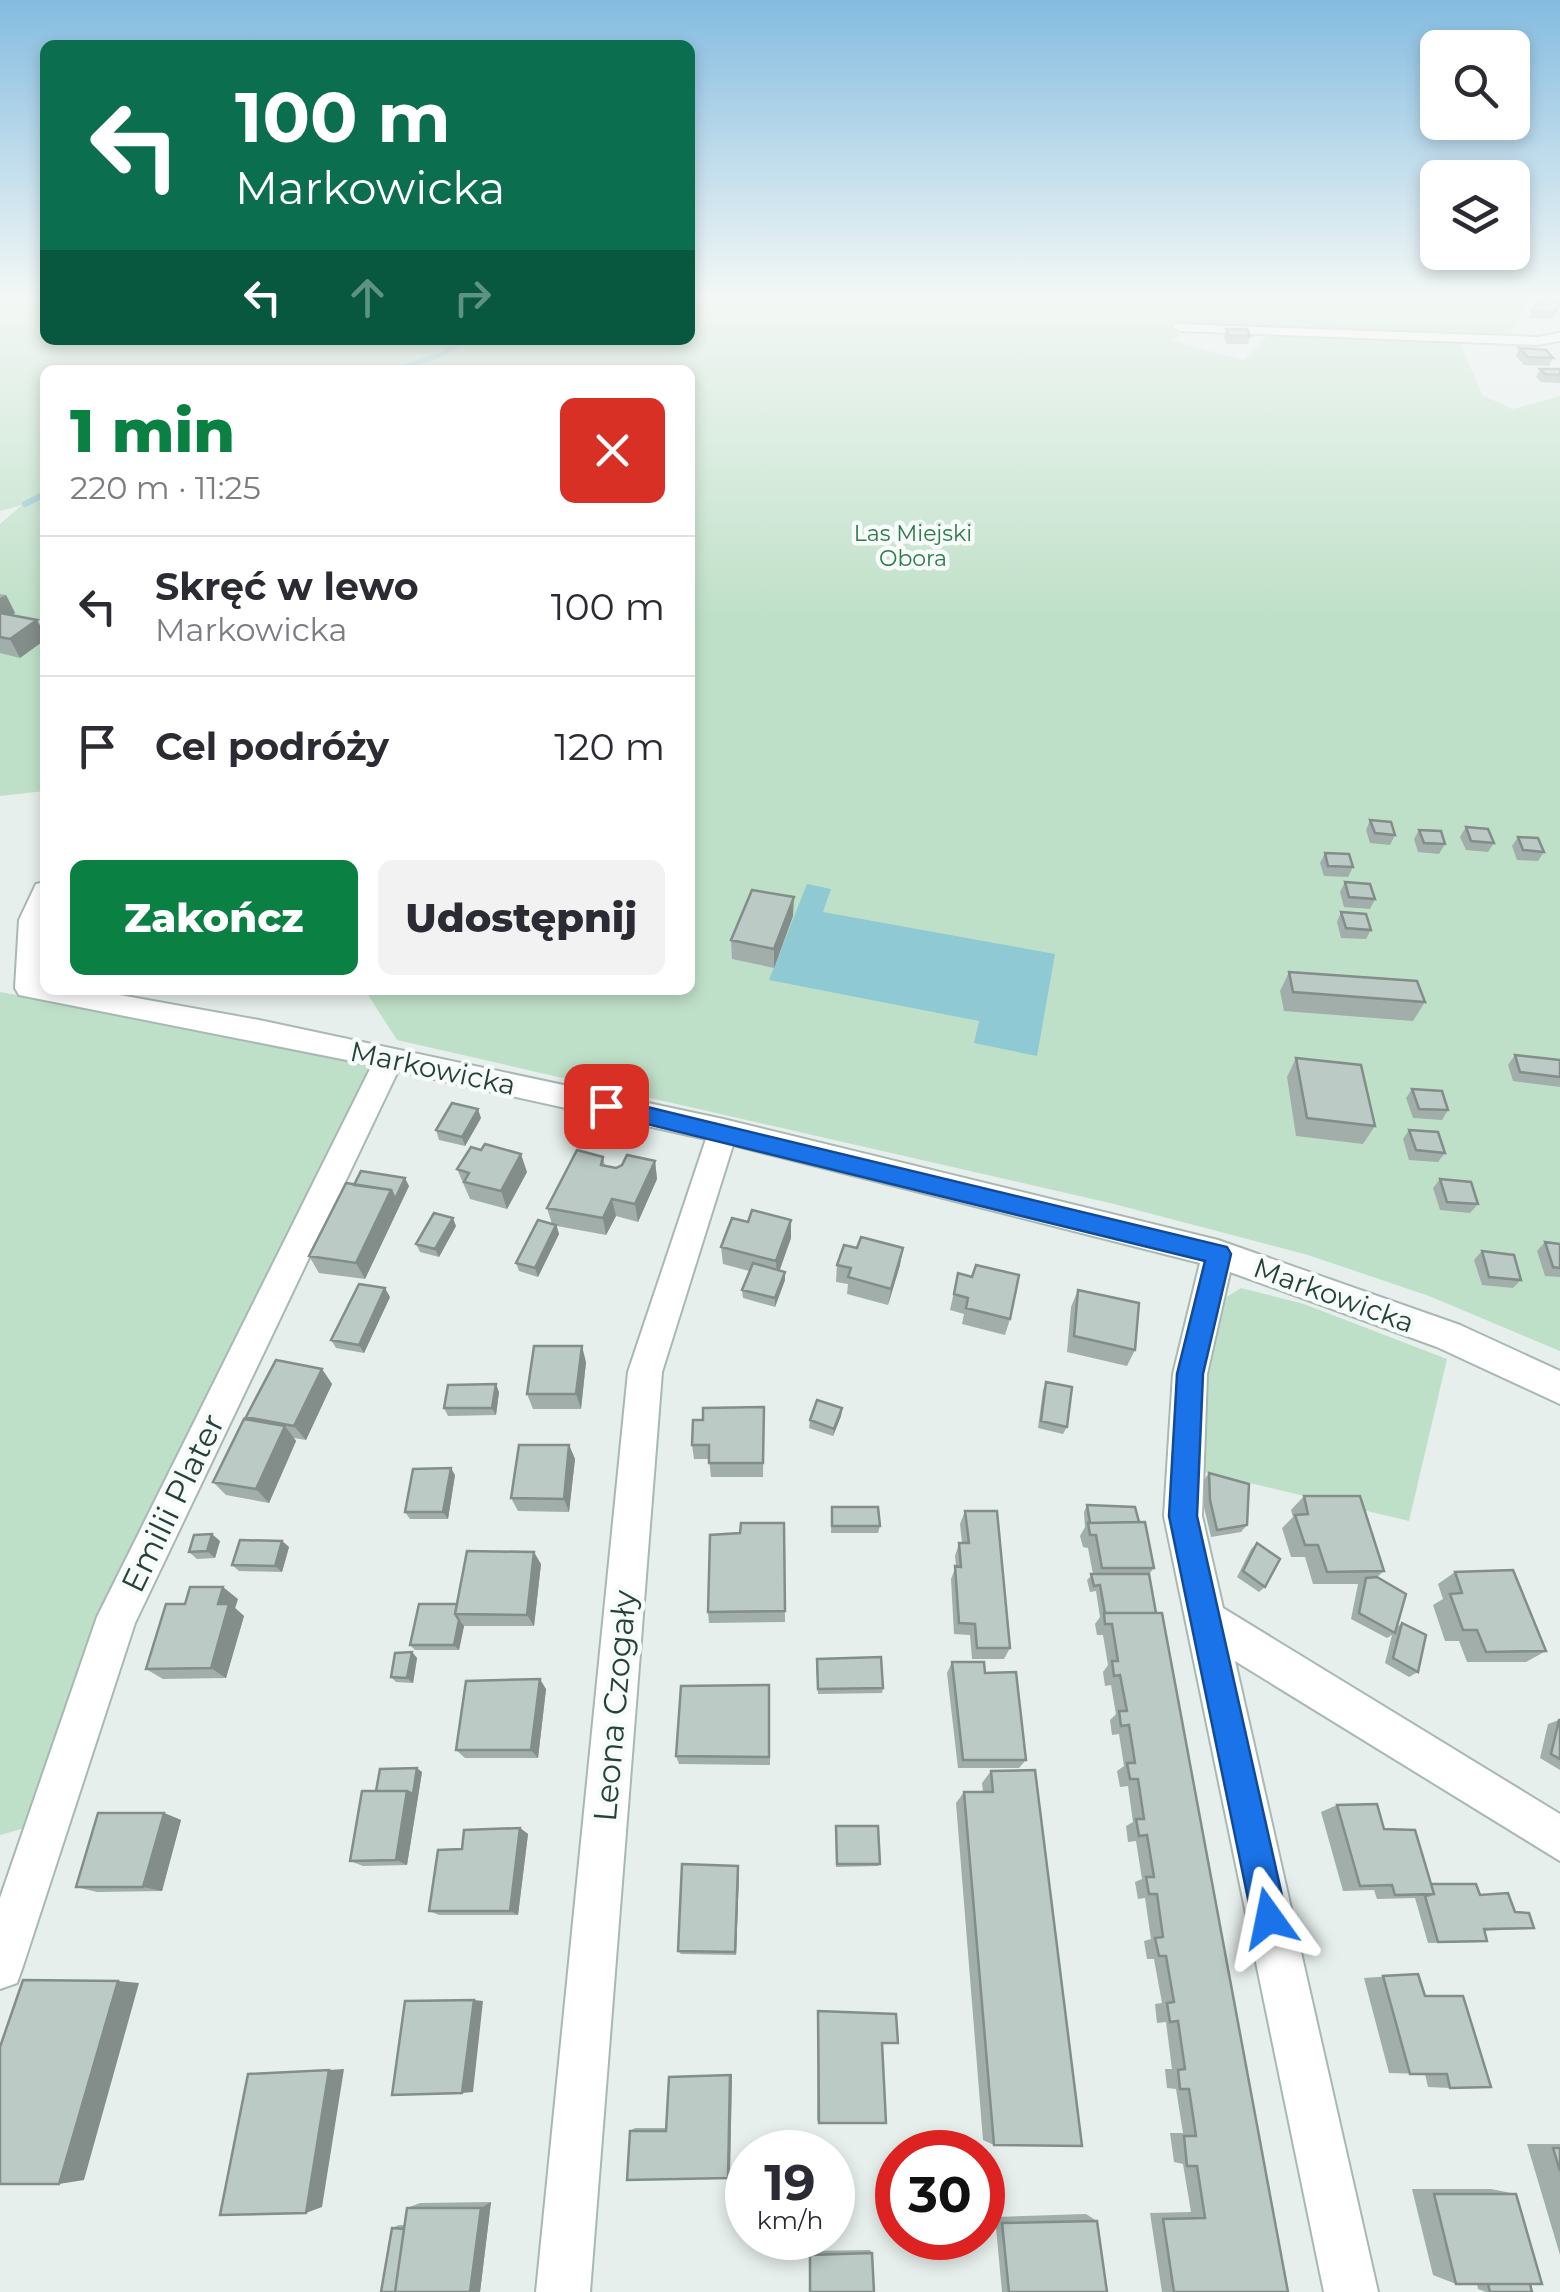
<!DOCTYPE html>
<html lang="pl">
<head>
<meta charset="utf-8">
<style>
	body { margin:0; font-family:Montserrat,sans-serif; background:#f2f2f3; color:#2b2b33; height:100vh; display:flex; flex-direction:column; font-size:38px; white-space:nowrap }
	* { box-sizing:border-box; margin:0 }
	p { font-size:32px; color:#7c7c81 }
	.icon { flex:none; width:55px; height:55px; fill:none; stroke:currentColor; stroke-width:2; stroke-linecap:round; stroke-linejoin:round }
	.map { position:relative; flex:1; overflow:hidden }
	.sheet { position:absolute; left:40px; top:365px; width:655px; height:630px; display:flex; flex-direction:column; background:#fff; border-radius:15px; box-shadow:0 5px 15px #0003 }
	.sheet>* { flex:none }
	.guide { position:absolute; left:40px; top:40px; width:655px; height:305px; border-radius:15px; box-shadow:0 5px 15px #0003; background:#0b6e4f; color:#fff; overflow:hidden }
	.controls { position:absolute; left:1420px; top:30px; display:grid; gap:20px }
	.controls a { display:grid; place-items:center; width:110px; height:110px; border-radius:15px; background:#fff; box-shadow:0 5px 15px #0003; font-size:50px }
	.speed { position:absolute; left:725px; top:2130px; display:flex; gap:20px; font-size:50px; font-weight:700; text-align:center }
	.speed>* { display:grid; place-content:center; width:130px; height:130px; border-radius:50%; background:#fff; box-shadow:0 5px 15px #0003; line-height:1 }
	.speed small { font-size:25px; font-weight:400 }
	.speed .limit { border:15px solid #d22; background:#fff; color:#111 }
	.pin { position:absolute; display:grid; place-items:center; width:85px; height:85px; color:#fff; margin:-42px; border-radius:20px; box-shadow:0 5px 15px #0006 }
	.me { position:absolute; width:110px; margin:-55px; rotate:348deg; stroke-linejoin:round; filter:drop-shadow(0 0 8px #0008) }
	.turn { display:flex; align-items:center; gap:35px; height:210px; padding:0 30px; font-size:45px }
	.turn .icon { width:130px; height:130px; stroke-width:2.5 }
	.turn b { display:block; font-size:70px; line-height:85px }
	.lanes { display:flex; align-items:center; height:95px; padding:0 30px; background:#0003; justify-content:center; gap:50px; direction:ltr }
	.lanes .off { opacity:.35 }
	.round { display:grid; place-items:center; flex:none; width:105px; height:105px; border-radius:15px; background:#f2f2f3 }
	.summary { display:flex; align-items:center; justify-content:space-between; height:170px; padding:0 30px }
	h1 { font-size:60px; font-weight:800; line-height:75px; color:#0b8043 }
	.button { display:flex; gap:20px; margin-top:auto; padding:20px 30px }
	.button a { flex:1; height:115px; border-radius:15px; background:#0b8043; color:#fff; font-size:40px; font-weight:800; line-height:115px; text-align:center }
	.button a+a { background:#f2f2f3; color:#2b2b33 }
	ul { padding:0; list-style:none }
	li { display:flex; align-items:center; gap:30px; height:140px; padding:0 30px; border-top:2px solid #e1e1e2 }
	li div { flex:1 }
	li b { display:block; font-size:38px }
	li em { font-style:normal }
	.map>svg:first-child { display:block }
	.green { fill:#bfe0c8; fill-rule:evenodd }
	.water { fill:#8ec9d4 }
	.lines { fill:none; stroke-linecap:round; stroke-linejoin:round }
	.stream-far1 { stroke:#8ec9d4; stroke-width:5 }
	.stream { stroke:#8ec9d4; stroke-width:6 }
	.minor-casing { stroke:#a8b8b2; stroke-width:4 }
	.minor { fill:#fff; fill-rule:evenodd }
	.wall { fill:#a1aea9 }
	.shaded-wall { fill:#838d89 }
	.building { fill:#bbcac4; stroke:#838d89; stroke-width:2.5 }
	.route { fill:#1a73e8; stroke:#114b97; stroke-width:2.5 }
	.labels { text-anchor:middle; stroke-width:9; stroke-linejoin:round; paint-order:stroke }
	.far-park-label { font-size:22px; fill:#2d7a4b; stroke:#f7fbf9 }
	.street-label { font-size:28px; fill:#24423a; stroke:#f7fbf9 }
	.near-street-label { font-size:32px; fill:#24423a; stroke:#f7fbf9 }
</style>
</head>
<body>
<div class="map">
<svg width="1560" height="2292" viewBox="0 0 1560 2292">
	<rect width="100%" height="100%" fill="#e6efeb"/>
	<path class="green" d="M0 298H45V340H690V298H1530L1508 339 1459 340 1482 395 1513 409 1560 396V1351L1429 1296 1308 1255 1114 1204 397 1040 365 990H690V370H45V791L0 796V524L22 505 0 511ZM1190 323 1198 331 1269 334 1244 360 1172 341 1179 334 1174 331Z
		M0 992 378 1061 25 1828 0 1835Z
		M1241 1288 1304 1304 1447 1359 1409 1521 1200 1471 1194 1438 1220 1301Z"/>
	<path class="water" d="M807 884 831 889 823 912 1055 954 1037 1056 974 1043 979 1021 769 980Z"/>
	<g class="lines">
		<path class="stream-far1" d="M395 370 441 355 464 340"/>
		<path class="stream" d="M25 504 45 494"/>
		<defs>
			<path id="minor" d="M1175 324 1537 337 1560 333V341L1537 345 1180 331 1173 327Z
				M45 882 42 981 45 990H92L259 1020 723 1119 1218 1240 1460 1325 1560 1371V1404L1437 1347 1230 1272 1207 1374 1202 1516 1223 1608 1560 1814V1861L1235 1661 1378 2292H1324L1164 1516 1173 1374 1200 1263 733 1145 662 1372 590 2292H536L628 1372 706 1139 398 1071 135 1623 23 1966 17 1983 0 1989V1898L97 1617 372 1065 19 995 15 988 19 920 36 884Z"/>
		</defs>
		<use href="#minor" class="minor-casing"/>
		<use href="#minor" class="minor"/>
	</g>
	<path class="wall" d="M1560 304 1553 319 1529 318 1532 311Z
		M1226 329 1250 336 1248 344H1227L1224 337Z
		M1519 348 1553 358 1549 366 1524 365 1516 356Z
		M1540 369H1560V383L1541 382 1536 377Z
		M0 594 6 595 15 613 12 615 20 658 0 653Z
		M1370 820 1395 835 1390 845 1370 843 1366 830Z
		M1466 827 1494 843 1488 852 1466 850 1460 837Z
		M1419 830 1445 844 1439 854 1418 852 1414 839Z
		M1518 837 1544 852 1538 861 1517 860 1512 846Z
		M1325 853 1353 867 1348 877 1324 876 1320 863Z
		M1345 882 1375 899 1370 909 1344 907 1340 892Z
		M1341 912 1371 930 1366 939 1341 938 1337 922Z
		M793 916 774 968 732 959 731 940Z
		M1289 972 1425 1002 1413 1021 1284 1011 1280 991Z
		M1515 1055 1560 1060V1087L1513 1081 1508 1065Z
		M1296 1058 1375 1126 1363 1144 1296 1136 1287 1077Z
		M1412 1089 1448 1110 1442 1120 1413 1118 1406 1098Z
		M481 1118 465 1146 439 1140 436 1130Z
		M1409 1130 1445 1153 1438 1162 1409 1160 1403 1139Z
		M603 1157 605 1166 616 1168 655 1161 657 1179 638 1222 616 1216 606 1235 557 1226 559 1234 538 1277 519 1271 516 1263 552 1224 547 1208Z
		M457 1169 527 1172 507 1209 470 1199Z
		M1440 1179 1478 1204 1470 1213 1440 1210 1433 1188Z
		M354 1185 409 1186 365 1279 319 1273 309 1256Z
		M791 1220V1238L779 1270 785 1280 775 1307 743 1298 742 1290 749 1271 723 1264 721 1247 748 1222Z
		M456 1226 439 1257 420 1252 416 1244Z
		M1545 1242 1560 1244V1277L1545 1276 1537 1251Z
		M1482 1251 1521 1280 1513 1288 1482 1285 1474 1260Z
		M837 1265H900L888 1305 847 1294 848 1284 836 1282Z
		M958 1273 1010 1319 1005 1335 962 1324 964 1314 950 1310Z
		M1078 1290 1135 1350 1127 1366 1067 1352 1071 1307Z
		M390 1297 364 1353 336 1348 331 1340Z
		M586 1362 581 1409H533L527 1394Z
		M322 1369 332 1384 306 1440 294 1438 296 1441 269 1503 226 1495 213 1482 249 1420 246 1417Z
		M1046 1382 1067 1427 1063 1434 1038 1428 1043 1390Z
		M499 1392 496 1415 448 1416 444 1408Z
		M764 1407 763 1477H711L709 1459H694L692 1445 703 1420Z
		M842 1408 841 1416 833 1436 809 1428 810 1420Z
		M569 1445 575 1459 569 1512 518 1511 511 1498Z
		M1209 1473 1247 1525 1241 1532 1211 1537 1204 1507V1480Z
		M455 1475 448 1519H410L405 1512Z
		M1304 1496 1384 1571 1377 1577 1397 1627 1402 1623 1418 1672 1409 1677 1385 1663 1392 1635 1387 1638 1351 1619 1358 1584H1313L1305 1557H1291L1282 1528 1293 1517 1291 1510Z
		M1087 1505 1139 1522 1154 1568 1149 1574 1288 2292H1162L1150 2213 1191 2212 1183 2164 1174 2162 1170 2133H1183L1176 2089 1167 2088 1165 2069H1172L1166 2022 1157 2023 1155 2004 1162 2003 1154 1959H1147L1144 1941 1151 1939 1145 1898 1138 1899 1135 1882 1142 1879 1136 1841 1128 1842 1126 1826 1133 1822 1128 1786 1120 1787 1117 1771 1124 1766 1119 1734 1112 1735 1110 1720 1116 1714 1111 1685 1105 1686 1103 1672 1108 1665 1103 1635H1097L1095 1624 1100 1617 1096 1591 1090 1592 1087 1580 1093 1574 1088 1548 1083 1547 1080 1536 1085 1527 1084 1512Z
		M832 1507 880 1526 878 1533H831Z
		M965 1511 1010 1648 1004 1659H972L970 1635 954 1634 951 1579 956 1566 955 1556 959 1543H962L960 1524Z
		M784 1523 785 1622 709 1623 708 1612 740 1533Z
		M220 1541 215 1558 197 1559 189 1552Z
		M282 1541 289 1547 282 1572 239 1571 232 1565Z
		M1257 1543 1265 1587 1259 1592 1237 1577 1251 1549Z
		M541 1564 534 1626H464L459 1650H415L410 1645 457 1604Z
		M1455 1572 1546 1651 1526 1662H1467L1459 1641H1445L1433 1605 1443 1599 1438 1584Z
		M238 1599 235 1608 244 1616 226 1678 163 1679 146 1669 185 1604Z
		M412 1652 417 1658 413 1683 396 1682 391 1677Z
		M952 1662 985 1673 1026 1760 1019 1768H958L947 1673Z
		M816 1664 883 1688 882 1693 818 1694Z
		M769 1685 770 1765 679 1764 676 1756Z
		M546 1689 538 1758H465L456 1750Z
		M1559 1720H1560V1770L1540 1758 1548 1724Z
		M991 1771 1082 2146 994 2145 983 2140 956 1803 964 1792H983L982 1783Z
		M422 1772 407 1865 363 1866 350 1861 376 1791Z
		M1337 1805 1384 1829 1431 1884 1480 1895 1515 1912 1534 1928 1485 1931 1487 1941 1476 1942 1428 1943 1415 1898 1377 1899 1374 1890 1343 1891 1321 1812Z
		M164 1813 181 1820 162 1891 97 1892 76 1887Z
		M836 1826 880 1864 878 1866 836 1867Z
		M520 1828 528 1834 518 1915H439L429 1911Z
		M738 1866 739 1872 736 1955 681 1954 678 1951Z
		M1418 1974 1450 2088 1428 2087 1425 2074 1389 2073 1364 1978Z
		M818 2011 882 2043 819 2123 817 2120Z
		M732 2074 730 2173 630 2131 635 2128H667L669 2077Z
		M1527 2144H1560V2255Z
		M1412 2189H1491L1516 2194 1532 2292H1486L1478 2289 1477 2284H1456L1433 2275Z
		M491 2202 480 2292 392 2228 399 2225H405L407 2208 420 2203Z
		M1086 2214 1097 2221 1107 2292H1002L995 2217Z
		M870 2250 872 2253 810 2292 809 2251Z"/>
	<path class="shaded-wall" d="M6 595 15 613 0 624V598Z
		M37 620 45 635V640L20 658 10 639Z
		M794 897 793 916 774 968V949Z
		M478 1109 481 1118 465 1146 462 1137Z
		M521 1154 527 1172 507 1209 501 1191Z
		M655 1161 657 1179 638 1222 635 1204Z
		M405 1178 409 1186 365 1279 356 1263 391 1190Z
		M612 1199 616 1216 606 1235 603 1218Z
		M453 1218 456 1226 439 1257 435 1249Z
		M791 1220V1238L777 1278 776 1261Z
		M556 1225 559 1234 538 1277 535 1268Z
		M903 1248 900 1265 888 1305 891 1289Z
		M785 1272V1280L775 1307V1298Z
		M385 1288 390 1297 364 1353 359 1345Z
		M582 1346 586 1362 581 1409 576 1394Z
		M322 1369 332 1384 306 1440 294 1426Z
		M496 1384 499 1392 496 1415 492 1408Z
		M842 1408 841 1416 833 1436 834 1429Z
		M285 1426 296 1441 269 1503 256 1489Z
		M569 1445 575 1459 569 1512 564 1499Z
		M451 1468 455 1475 448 1519 443 1512Z
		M212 1534 220 1541 215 1558 207 1551Z
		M282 1541 289 1547 282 1572 275 1566Z
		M534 1552 541 1564 534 1626 527 1615Z
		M223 1587 238 1599 235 1608 244 1616 226 1678 211 1668 218 1604Z
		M459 1620 464 1626 459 1650 454 1645Z
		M412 1652 417 1658 413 1683 407 1678Z
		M540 1679 546 1689 538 1758 531 1750Z
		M417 1768 422 1772 407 1865 396 1860 407 1791Z
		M164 1813 181 1820 162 1891 143 1887Z
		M520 1828 528 1834 518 1915 510 1911Z
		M738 1866 739 1872 736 1955 735 1952Z
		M118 1981 139 1983 84 2180 59 2184Z
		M474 2000 483 2001 473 2092 462 2093Z
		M344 2069 322 2207 306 2213 329 2070Z
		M732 2074 730 2173 728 2178 730 2075Z
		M491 2202 480 2292H470L481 2208Z"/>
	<path class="building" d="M1541 298 1560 301 1556 312 1532 311Z
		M1226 329H1247L1250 336H1229Z
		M1519 348 1546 350 1553 358 1528 357Z
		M1540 369H1560V375L1545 374Z
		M0 613 37 620 10 639 0 637Z
		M1370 820 1391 822 1395 835 1375 833Z
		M1466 827 1488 829 1494 843 1471 841Z
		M1419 830 1441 831 1445 844 1424 843Z
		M1518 837 1538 838 1544 852 1523 850Z
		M1325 853 1349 854 1353 867 1328 866Z
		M1345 882 1370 884 1375 899 1349 897Z
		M752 890 794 897 774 949 731 940Z
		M1341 912 1366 914 1371 930 1346 928Z
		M1289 972 1417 981 1425 1002 1293 992Z
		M1515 1055 1560 1060V1077L1520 1072Z
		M1296 1058 1361 1065 1375 1126 1307 1118Z
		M1412 1089 1442 1091 1448 1110 1419 1109Z
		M452 1103 478 1109 462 1137 436 1130Z
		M1409 1130 1438 1132 1445 1153 1416 1150Z
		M485 1144 521 1154 501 1191 464 1182 469 1173 457 1169 471 1147 481 1150Z
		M577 1150 603 1157 601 1165 616 1168 622 1165 627 1155 655 1161 635 1204 612 1199 603 1218 547 1208Z
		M361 1171 405 1178 395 1199 391 1190 354 1185Z
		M1440 1179 1471 1182 1478 1204 1447 1202Z
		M346 1183 391 1190 356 1263 309 1256Z
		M752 1210 791 1220 776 1261 721 1247 732 1218 748 1222Z
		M434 1213 453 1218 435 1249 416 1244Z
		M538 1220 556 1225 535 1268 516 1263Z
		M861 1237 903 1248 891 1289 848 1277 851 1268 837 1265 844 1245 857 1248Z
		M1545 1242 1560 1244V1268L1553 1267Z
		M1482 1251 1514 1255 1521 1280 1489 1277Z
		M753 1263 785 1272 775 1298 742 1290Z
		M976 1265 1019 1275 1010 1319 966 1308 968 1298 954 1294 958 1273 972 1277Z
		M359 1284 385 1288 359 1345 331 1340Z
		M1078 1290 1139 1303 1135 1350 1074 1336Z
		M534 1346H582L576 1394H527Z
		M276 1360 322 1369 294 1426 246 1417Z
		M1046 1382 1072 1387 1067 1427 1041 1421Z
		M496 1384 492 1408H444L448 1385Z
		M817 1400 842 1408 834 1429 810 1420Z
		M764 1407 763 1463H709V1445H692L693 1420H703V1408Z
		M244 1419 285 1426 256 1489 213 1482Z
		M519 1445H569L564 1499 511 1498Z
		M451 1468 443 1512H405L413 1469Z
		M1209 1473 1249 1484 1247 1525 1217 1530 1210 1500Z
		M1304 1496H1360L1384 1571 1327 1572 1318 1545H1305L1295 1515 1308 1514Z
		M1087 1505 1135 1507 1139 1522 1090 1523Z
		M832 1507H878L880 1526H832Z
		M965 1511H997L1010 1648H977L975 1624 959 1623 955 1566 961 1567 959 1543H969Z
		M1145 1522 1154 1568H1102L1096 1535H1090L1088 1523Z
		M741 1523H784L785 1611 708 1612 710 1535 740 1533Z
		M212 1534 207 1551 189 1552 194 1535Z
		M240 1540 282 1541 275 1566 232 1565Z
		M1257 1543 1280 1559 1265 1587 1243 1571Z
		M467 1551 534 1552 527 1615 455 1614Z
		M1513 1570 1546 1651 1486 1652 1477 1630H1463L1450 1594 1462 1593 1455 1572Z
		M1091 1574H1149L1156 1613H1105L1100 1585 1094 1586Z
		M1377 1577 1406 1594 1395 1633 1359 1613 1366 1578Z
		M190 1587H223L218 1604H229L211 1668 146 1669 166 1604H185Z
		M419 1604H457L455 1614 459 1620 454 1645H410Z
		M1104 1613H1162L1288 2292H1174L1163 2219 1205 2218 1197 2166H1187L1184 2136H1196L1189 2089H1180L1178 2070 1185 2069 1178 2021 1170 2022 1167 2003 1174 2002 1166 1956H1159L1155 1938 1163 1937 1157 1894H1149L1146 1877H1154L1147 1835 1139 1836 1136 1819H1144L1138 1779H1130L1127 1763H1135L1129 1725 1121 1726 1119 1711H1127L1120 1675 1114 1676 1112 1661H1118L1112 1624H1105Z
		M1402 1623 1426 1635 1418 1672 1393 1658Z
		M412 1652 407 1678 391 1677 395 1653Z
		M881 1657 883 1688 818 1689 817 1659Z
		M952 1662H984L985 1673 1016 1672 1026 1760H963Z
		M540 1679 531 1750H456L466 1681Z
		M769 1685V1757L676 1756 681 1686Z
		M1559 1720H1560V1759L1551 1754Z
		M417 1768 413 1794 407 1791H376L380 1769Z
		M1035 1770 1082 2146 994 2145 964 1792H993L991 1771Z
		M362 1791H407L396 1860 350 1861Z
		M1377 1804 1384 1829 1415 1830 1434 1894 1395 1895 1392 1885 1360 1886 1337 1805Z
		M98 1813H164L143 1887H76Z
		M836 1826H878L880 1864H837Z
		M520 1828 510 1911H429L438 1850 462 1849 464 1830Z
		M682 1864 738 1866 735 1952 678 1951Z
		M1431 1884H1476L1480 1895 1508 1893 1515 1912 1529 1913 1534 1928 1484 1929 1487 1941 1438 1942 1425 1896 1434 1894Z
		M1418 1974 1425 1996H1463L1491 2087 1450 2088 1447 2074H1410L1383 1976Z
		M23 1980 118 1981 59 2184H0V2047Z
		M474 2000 462 2093 392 2095 405 2001Z
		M818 2011 896 2014 898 2043H882L886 2123H819Z
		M329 2070 306 2213 220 2215 248 2074Z
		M730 2075 728 2178 627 2180 630 2131H666L669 2077Z
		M1553 2148H1560V2171Z
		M1434 2194H1516L1542 2284H1456Z
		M407 2208H481L470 2292H395Z
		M1097 2221 1107 2292H1009L1002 2223Z
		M392 2228 404 2229 395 2292H381Z
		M872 2253 874 2292H810V2255Z
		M1488 2284H1530L1532 2292H1490Z"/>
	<linearGradient id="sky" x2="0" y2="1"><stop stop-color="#84bce0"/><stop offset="0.48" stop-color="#f4f8f6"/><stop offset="1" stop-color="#f4f8f6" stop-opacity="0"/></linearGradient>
	<rect width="1560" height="619" fill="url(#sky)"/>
	<path class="route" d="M606 1097 1227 1247 1231 1254 1203 1374 1197 1516 1287 1918 1282 1931 1269 1936 1257 1931 1252 1918 1169 1516 1177 1374 1205 1261 598 1112 595 1106 598 1100Z"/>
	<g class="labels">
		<g class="far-park-label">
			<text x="913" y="541">Las Miejski<tspan x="913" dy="25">Obora</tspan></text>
		</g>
		<g class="street-label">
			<text transform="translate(433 1068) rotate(12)" y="10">Markowicka</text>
			<text transform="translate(1334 1295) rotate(20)" y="10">Markowicka</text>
		</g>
		<g class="near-street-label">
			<text transform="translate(173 1503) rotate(-64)" y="11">Emilii Plater</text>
			<text transform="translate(615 1706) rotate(-85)" y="11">Leona Czogały</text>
		</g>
	</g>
</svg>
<div class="controls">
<a><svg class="icon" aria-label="search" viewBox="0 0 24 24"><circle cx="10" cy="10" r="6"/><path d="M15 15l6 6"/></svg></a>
<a><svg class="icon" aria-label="layers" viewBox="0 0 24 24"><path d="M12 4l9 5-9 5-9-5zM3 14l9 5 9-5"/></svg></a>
</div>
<div class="speed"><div>19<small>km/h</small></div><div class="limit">30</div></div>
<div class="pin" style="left:606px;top:1106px;background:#d93025"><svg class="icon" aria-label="arrive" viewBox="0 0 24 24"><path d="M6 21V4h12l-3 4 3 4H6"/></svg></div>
<svg class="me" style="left:1269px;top:1918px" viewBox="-20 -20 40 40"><path d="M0-17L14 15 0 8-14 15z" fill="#1a73e8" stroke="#fff" stroke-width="4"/></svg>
<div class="guide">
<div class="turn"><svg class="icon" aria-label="left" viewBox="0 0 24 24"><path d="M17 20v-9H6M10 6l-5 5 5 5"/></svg><div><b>100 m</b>Markowicka</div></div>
<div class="lanes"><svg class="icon" aria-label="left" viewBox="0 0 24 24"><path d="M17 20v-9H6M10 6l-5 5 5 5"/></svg><svg class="icon off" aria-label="ahead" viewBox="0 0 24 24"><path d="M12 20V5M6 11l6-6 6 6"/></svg><svg class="icon off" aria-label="right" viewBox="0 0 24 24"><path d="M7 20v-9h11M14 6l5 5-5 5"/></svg></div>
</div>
<section class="sheet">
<div class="summary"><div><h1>1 min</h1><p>220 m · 11:25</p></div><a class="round" style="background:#d93025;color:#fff"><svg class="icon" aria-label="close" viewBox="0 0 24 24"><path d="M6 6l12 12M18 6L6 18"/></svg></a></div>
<ul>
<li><svg class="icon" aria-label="left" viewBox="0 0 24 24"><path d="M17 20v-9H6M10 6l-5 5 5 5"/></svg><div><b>Skręć w lewo</b><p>Markowicka</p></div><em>100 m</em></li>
<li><svg class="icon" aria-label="arrive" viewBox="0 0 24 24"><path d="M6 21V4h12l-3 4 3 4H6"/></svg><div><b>Cel podróży</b></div><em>120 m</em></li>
</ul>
<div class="button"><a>Zakończ</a><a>Udostępnij</a></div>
</section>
</div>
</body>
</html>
